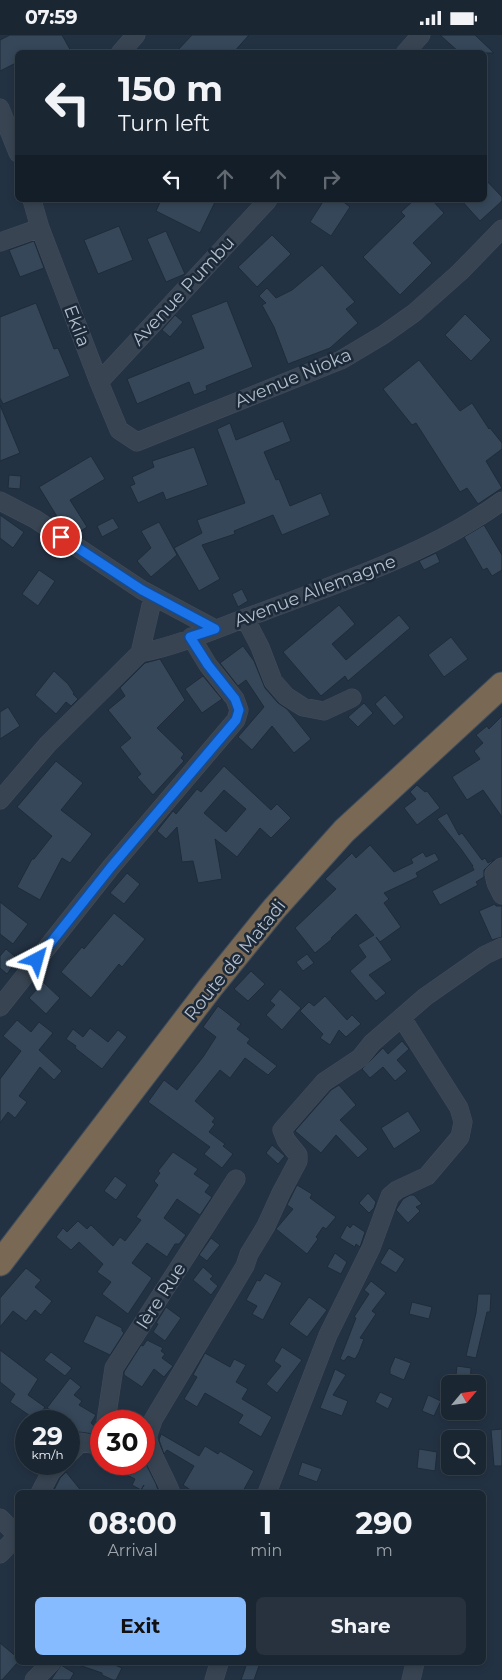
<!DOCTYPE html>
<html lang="en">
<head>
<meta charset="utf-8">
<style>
	body { margin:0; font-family:Montserrat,sans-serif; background:#27323e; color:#f1f3f6; height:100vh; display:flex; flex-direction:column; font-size:19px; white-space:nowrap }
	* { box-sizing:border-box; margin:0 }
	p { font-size:16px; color:#9fa5ac }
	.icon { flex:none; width:28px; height:28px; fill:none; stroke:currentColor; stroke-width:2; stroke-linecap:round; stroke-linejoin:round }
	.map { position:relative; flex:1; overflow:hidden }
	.sheet { position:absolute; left:15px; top:1455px; width:471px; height:175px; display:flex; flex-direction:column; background:#1a2632; border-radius:8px; box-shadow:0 2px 8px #0003,0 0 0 1px #38434d }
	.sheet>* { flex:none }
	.hud { position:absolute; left:15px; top:15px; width:472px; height:152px; border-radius:8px; box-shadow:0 2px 8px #0003,0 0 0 1px #38434d; background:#1a2632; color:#f1f3f6; overflow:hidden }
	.needle { width:32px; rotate:61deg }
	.controls { position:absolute; left:441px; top:1340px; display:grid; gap:10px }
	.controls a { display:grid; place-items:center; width:45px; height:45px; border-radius:8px; background:#1a2632; box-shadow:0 2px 8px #0003,0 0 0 1px #38434d; font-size:25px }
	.speed { position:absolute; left:15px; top:1375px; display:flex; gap:10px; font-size:25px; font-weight:700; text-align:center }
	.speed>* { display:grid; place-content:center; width:65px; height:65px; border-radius:50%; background:#1a2632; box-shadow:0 2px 8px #0003,0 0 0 1px #38434d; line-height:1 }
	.speed small { font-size:12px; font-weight:400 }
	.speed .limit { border:8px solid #d22; background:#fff; color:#111 }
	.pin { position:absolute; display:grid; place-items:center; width:42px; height:42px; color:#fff; margin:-21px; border:2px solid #fff; border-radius:50%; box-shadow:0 1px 5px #0007 }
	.me { position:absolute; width:55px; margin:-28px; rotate:39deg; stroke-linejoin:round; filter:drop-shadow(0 0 4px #0008) }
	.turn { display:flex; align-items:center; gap:18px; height:105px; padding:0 20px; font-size:22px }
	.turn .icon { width:65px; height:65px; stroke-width:2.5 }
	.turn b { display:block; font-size:35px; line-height:42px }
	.lanes { display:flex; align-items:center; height:48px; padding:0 20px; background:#0003; justify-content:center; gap:25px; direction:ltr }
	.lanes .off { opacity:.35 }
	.eta { display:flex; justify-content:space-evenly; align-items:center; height:85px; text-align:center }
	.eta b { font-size:30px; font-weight:700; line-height:35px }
	.button { display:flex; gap:10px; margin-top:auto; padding:10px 20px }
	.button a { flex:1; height:58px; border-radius:8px; background:#87bbff; color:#111; font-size:20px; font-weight:700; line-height:58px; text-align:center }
	.button a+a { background:#27323e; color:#f1f3f6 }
	.status { display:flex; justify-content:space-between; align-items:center; height:35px; padding:0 25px; background:#1a2632; direction:ltr }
	.status svg { height:14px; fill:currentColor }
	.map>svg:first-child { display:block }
	.building { fill:#354759; stroke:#1f2b3a; fill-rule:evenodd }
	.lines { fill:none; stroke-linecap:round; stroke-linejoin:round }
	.minor-casing { stroke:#424d5c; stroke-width:19 }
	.highway-casing { stroke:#434f5d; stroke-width:27 }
	.minor { stroke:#384452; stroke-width:18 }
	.highway { stroke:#796954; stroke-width:25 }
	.route-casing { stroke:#114b97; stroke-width:12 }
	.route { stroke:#1a73e8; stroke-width:9 }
	.labels { text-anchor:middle; stroke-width:5; stroke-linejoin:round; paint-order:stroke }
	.street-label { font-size:18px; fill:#b5bfcc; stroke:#1c2938 }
</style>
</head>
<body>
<div class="status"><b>07:59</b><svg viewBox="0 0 49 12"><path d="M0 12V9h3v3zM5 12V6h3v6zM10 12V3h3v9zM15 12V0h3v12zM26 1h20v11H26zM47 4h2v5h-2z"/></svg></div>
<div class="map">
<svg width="502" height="1645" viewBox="0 0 502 1645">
	<rect width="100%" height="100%" fill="#233243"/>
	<path class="building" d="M10 0H62L72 18H18V27L0 36V5Z
		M192 0H249L233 18H175Z
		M440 0H475L494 18H460Z
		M485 144 502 162V166L480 186 461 165H485Z
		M161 165H216L200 198 156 176Z
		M324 165H341L350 172 331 201 310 187Z
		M414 165H432L444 178 413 208 432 228 400 260 363 222 405 181 401 177Z
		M119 191 133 225 98 239 84 205Z
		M166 196 185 239 166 247 147 204Z
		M272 200 291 219 257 252 238 232Z
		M34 206 44 233 20 242 9 215Z
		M322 230 355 267 346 274 358 288 330 313 288 329 274 292 262 270 266 268 259 261 267 253 276 263 292 255Z
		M227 266 253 332 206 351 207 355 194 360 189 347 137 369 127 344 204 313 191 280Z
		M36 268 54 314 58 313 70 341 3 369 0 363V282Z
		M465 279 491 305 471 326 445 300Z
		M175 280 183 287 170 302 162 295Z
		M419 325 460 376 472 368 489 394 490 393 502 408V414L486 426 502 453 478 469 467 453 460 457 416 388 412 390 383 354Z
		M0 370 20 418 0 426Z
		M283 386 291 406 264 417 276 445 279 444 290 471 321 458 330 480 282 500 273 480 234 496 235 499 202 510 220 544 199 556 174 513 202 498 197 485 245 468 217 394 230 388 236 405Z
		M194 412 208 450 166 465 163 457 138 468 130 451 135 449 132 442 154 432 152 426Z
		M91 421 105 444 70 465 87 492 76 499 61 488 39 452Z
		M9 440 21 441 20 454 8 453Z
		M0 480 24 497 13 513 0 503Z
		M113 483 119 493 102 502 97 491Z
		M159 487 177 520 151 542 137 526 151 513 141 496Z
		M484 490 502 520V535L492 541 487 533 483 535 464 502Z
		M436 518 440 527 424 535 419 526Z
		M39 535 55 546 38 571 22 559Z
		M242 554 248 566 238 572 232 559Z
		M339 570 355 589 332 609 346 625 399 580 410 593 348 646 345 641 321 661 283 617Z
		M451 602 468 624 444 642 428 620Z
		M243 611 254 626 265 653 278 668 287 674 311 704 294 718 272 691 252 715 238 702 264 672 246 645 238 651 220 628Z
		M160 624 185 665 157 693 184 719 181 723 184 726 153 760 137 742 141 739 120 712 131 703 108 675 125 661 120 653 145 628Z
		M54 636 68 649 74 658 73 659 78 664 71 671 66 667 56 679 35 660Z
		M203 641 222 664 202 678 185 654Z
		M385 660 404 682 394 691 375 669Z
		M364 668 373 678 358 692 348 682Z
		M8 672 20 691 0 704V677Z
		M502 681V782L483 755 467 765 452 742 480 724 474 716 483 708 476 700 487 691 489 694Z
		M56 726 83 748 61 775 92 799 70 828 62 823 40 865 17 852 32 824H34L52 801 17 772Z
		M224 731 271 775 277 769 291 783 271 803 260 793 237 822 215 804 222 844 198 848 193 826 182 827 177 792 166 804 157 796 173 776 176 779 197 754 201 757ZM224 755 246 774 226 797 204 778Z
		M417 750 425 757 427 756 440 773 417 790 404 773 416 764 410 757Z
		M447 778 459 800 462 798 482 825 485 823 488 828 495 824 484 835V842L476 847 478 850 440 870 432 856 474 835 472 831H473L461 814 437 784Z
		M370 810 394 837 413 828 411 824 423 817 426 822 435 818 439 825 416 838 418 842 384 858 389 864 384 868 401 892 380 907 376 902 392 925 369 940 386 958 376 966 350 936 366 922 358 910 374 900 356 879 331 903 332 904 315 918 295 893 336 854 325 844 352 818 356 823Z
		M127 838 140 849 124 869 110 858Z
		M0 867 28 889 13 909 0 899Z
		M495 869 496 871H502V902L492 905 479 876Z
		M114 878 145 904 122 932 119 929 91 963 61 937 82 912 84 914Z
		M6 914 18 924 7 939 0 933V921Z
		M307 919 314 928 303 936 296 927Z
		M251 936 265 949 248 966 234 954Z
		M43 947 60 963 46 979 29 963Z
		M280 954 301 973 282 995 266 980 275 970 270 966Z
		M325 961 347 985 352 980 361 989 346 1002 339 995 330 1010 320 1003 323 999 300 976 309 967 314 971Z
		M218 971 241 989 237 994 250 1004 247 1008 277 1031 268 1040 245 1023 230 1043 220 1035 195 1066 215 1083 212 1087 215 1089 209 1097 225 1109 223 1111 233 1119 222 1133 204 1119 210 1112 148 1067 164 1045 177 1055 203 1022 216 1002 203 992Z
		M17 985 31 997 39 987 53 998 39 1015 62 1036 54 1045 40 1032 19 1061 27 1067 15 1083 8 1077 0 1088V1044L21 1016 3 1001Z
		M90 993 108 1007 118 995 127 1002 102 1034 75 1013 76 1011 66 1004 73 994 83 1002Z
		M402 1006 409 1014 397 1025 407 1036 395 1046 383 1032 370 1043 362 1034 383 1013 388 1019Z
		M339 1050 356 1070 340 1085 368 1114 358 1123 336 1100 321 1118 295 1096 331 1055Z
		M408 1076 421 1096 394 1114 381 1093Z
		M272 1110 285 1121 278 1129 266 1118Z
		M173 1117 198 1134 194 1139 210 1150 205 1157 212 1162 200 1180 177 1164 164 1183 186 1200 179 1209H175L167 1222 147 1208 132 1228 152 1243 128 1279 102 1259 111 1247 97 1237 103 1229 79 1207 71 1215 56 1202 63 1193 67 1197 78 1186 87 1194 91 1190 113 1211 120 1202 125 1206 141 1185 136 1182 158 1150 154 1146 160 1138 158 1136Z
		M115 1141 127 1150 116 1165 104 1156Z
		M297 1150 312 1159 310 1163 336 1182 326 1194 323 1192 316 1202 318 1204 307 1219 276 1194 293 1174 287 1170Z
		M368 1158 376 1167 374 1173 369 1178 359 1168Z
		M410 1160H414L422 1169 416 1172 420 1176 408 1188 396 1175 403 1164Z
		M353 1189 365 1197 360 1212 356 1209 355 1212 340 1203 347 1190 350 1193Z
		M211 1203 220 1210 207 1226 199 1220Z
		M389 1213 405 1224 396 1238 380 1228Z
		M335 1218 347 1227 341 1239 327 1232Z
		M203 1232 213 1241 210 1244 218 1251 211 1260 193 1245Z
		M26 1233 41 1245 35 1252 52 1266 41 1280 35 1275 26 1286 13 1276 0 1292V1263Z
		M265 1238 282 1248 263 1285 252 1279 257 1271 246 1265 257 1245 260 1246Z
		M371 1246 386 1258 372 1276 376 1279 360 1303 364 1304 359 1317 355 1324 348 1321 344 1326 340 1324 356 1283 354 1282 369 1259 364 1255Z
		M478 1259H491L490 1277H487L476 1323 466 1321 476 1278Z
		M309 1262 327 1275 307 1302 289 1289Z
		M412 1267 432 1272 429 1284 409 1279Z
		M166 1272 181 1283 165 1306 153 1297 158 1289 156 1288Z
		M96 1280 122 1293V1296L124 1298 110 1320 83 1307Z
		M147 1305 163 1313 161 1316 165 1319 162 1323 173 1331 164 1342 154 1334 142 1352 124 1340V1337L141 1310 143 1311Z
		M282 1312 302 1325 277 1358 266 1349 281 1331 274 1326Z
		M0 1315 38 1344 28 1360 45 1372 36 1385 10 1367 15 1359 0 1347Z
		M51 1317 72 1333 65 1341 44 1325Z
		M205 1318 230 1332 234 1324 246 1330 236 1347 248 1354 242 1364 272 1382 261 1402 238 1388 243 1380 205 1358 197 1372 184 1364 197 1342 193 1340Z
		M395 1322 411 1328 404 1345 390 1339V1334Z
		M457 1331 471 1333 470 1349H455Z
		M335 1334 346 1340 333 1360 348 1366 342 1381 320 1373Z
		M70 1343 81 1352 74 1360 82 1366 79 1370 96 1380 91 1388 101 1397V1400L79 1397 69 1388V1385L47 1373Z
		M380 1357 393 1363 388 1374 375 1367Z
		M428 1360 441 1366 434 1381 422 1376Z
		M502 1394V1431H494L491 1395Z
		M161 1399 199 1421 205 1411 218 1419 220 1416 254 1436 242 1458H195L183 1450 194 1431 167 1415 164 1419 159 1405Z
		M419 1414 437 1417 435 1436 417 1433Z
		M145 1427 156 1449 159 1458H139L144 1450 141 1455 132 1450 135 1444 123 1438 128 1429H144Z
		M302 1427 322 1434 317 1447 298 1440Z
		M66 1437 83 1458H57L54 1455 60 1443Z
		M0 1608 18 1623V1627L2 1645H0Z
		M77 1628H110L122 1633 116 1645H113L102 1640V1638L76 1629Z
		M247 1628H260L254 1645H241Z
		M61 1630 74 1638 70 1645H51Z"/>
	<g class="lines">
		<defs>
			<path id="minor" d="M120 18 136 0
				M405 18 421 0
				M0 73 18 118
				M32 165 40 193 99 347 119 395 137 407 341 325 383 300 414 278 460 237 502 194
				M0 207 40 193
				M99 347 268 165
				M0 466 35 484 142 555 215 594
				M245 583 260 612 273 646 286 661 303 672 324 676 352 663
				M140 618 153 562
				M0 765 48 709 140 618C181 610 222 591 262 577 344 546 430 518 502 466
				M502 832 494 839 496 848 502 860
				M0 972 111 832 236 685 239 675 235 664 208 630 191 602
				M106 1386 114 1333 236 1144
				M69 1419 81 1407 101 1411
				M40 1458 51 1437 59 1429
				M171 1458C166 1443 147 1414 148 1401 149 1395 152 1390 153 1385L245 1231 249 1219 266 1191 281 1158 298 1126V1120L286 1105 282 1095 324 1047 360 1023 372 1008 425 962 485 920 502 912
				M267 1458 328 1300 371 1213 390 1161 397 1155 427 1141 460 1102 463 1087 459 1073 402 983
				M0 1483 17 1500
				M0 1519 18 1500
				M34 1645 51 1628
				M214 1645 219 1628
				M411 1645 415 1628"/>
			<path id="highway" d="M0 1228 210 953 274 874 344 796 502 650"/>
		</defs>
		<use href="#minor" class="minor-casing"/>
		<use href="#highway" class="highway-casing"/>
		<use href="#minor" class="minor"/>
		<use href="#highway" class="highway"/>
	</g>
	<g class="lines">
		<defs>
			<path id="route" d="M37 925 111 832 236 685 239 675 235 664 208 630 190 602 215 594 142 555 61 502"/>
		</defs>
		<use href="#route" class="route-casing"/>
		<use href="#route" class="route"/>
	</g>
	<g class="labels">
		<g class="street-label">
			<text transform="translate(183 256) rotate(-47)" y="6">Avenue Pumbu</text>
			<text transform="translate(77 291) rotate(69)" y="6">Ekila</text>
			<text transform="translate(293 343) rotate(-23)" y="6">Avenue Nioka</text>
			<text transform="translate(315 556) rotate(-21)" y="6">Avenue Allemagne</text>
			<text transform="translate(235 925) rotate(-51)" y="6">Route de Matadi</text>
			<text transform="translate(161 1261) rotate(-57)" y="6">Ière Rue</text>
		</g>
	</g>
</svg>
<div class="controls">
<a><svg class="needle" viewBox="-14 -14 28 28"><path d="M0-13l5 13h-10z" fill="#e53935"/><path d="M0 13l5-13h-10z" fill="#9fa5ac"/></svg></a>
<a><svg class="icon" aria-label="search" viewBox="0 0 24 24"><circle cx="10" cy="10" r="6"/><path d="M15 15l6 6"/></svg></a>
</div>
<div class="speed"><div>29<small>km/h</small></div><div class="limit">30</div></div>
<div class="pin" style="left:61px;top:502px;background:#d93025"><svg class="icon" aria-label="arrive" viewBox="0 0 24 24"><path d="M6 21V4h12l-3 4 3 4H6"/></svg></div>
<svg class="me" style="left:37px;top:925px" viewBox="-20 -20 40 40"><path d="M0-17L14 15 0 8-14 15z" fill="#1a73e8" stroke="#fff" stroke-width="4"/></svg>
<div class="hud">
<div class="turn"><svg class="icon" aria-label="left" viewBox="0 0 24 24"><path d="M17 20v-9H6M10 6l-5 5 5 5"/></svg><div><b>150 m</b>Turn left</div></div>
<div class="lanes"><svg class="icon" aria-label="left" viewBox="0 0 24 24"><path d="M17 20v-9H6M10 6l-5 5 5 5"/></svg><svg class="icon off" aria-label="ahead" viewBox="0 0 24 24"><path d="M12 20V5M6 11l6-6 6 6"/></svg><svg class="icon off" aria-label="ahead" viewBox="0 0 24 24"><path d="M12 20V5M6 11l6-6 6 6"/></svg><svg class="icon off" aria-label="right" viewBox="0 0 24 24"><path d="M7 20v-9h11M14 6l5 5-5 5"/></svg></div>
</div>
<section class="sheet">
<div class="eta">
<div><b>08:00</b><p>Arrival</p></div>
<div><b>1</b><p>min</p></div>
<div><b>290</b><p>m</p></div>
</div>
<div class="button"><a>Exit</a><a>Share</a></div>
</section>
</div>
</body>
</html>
